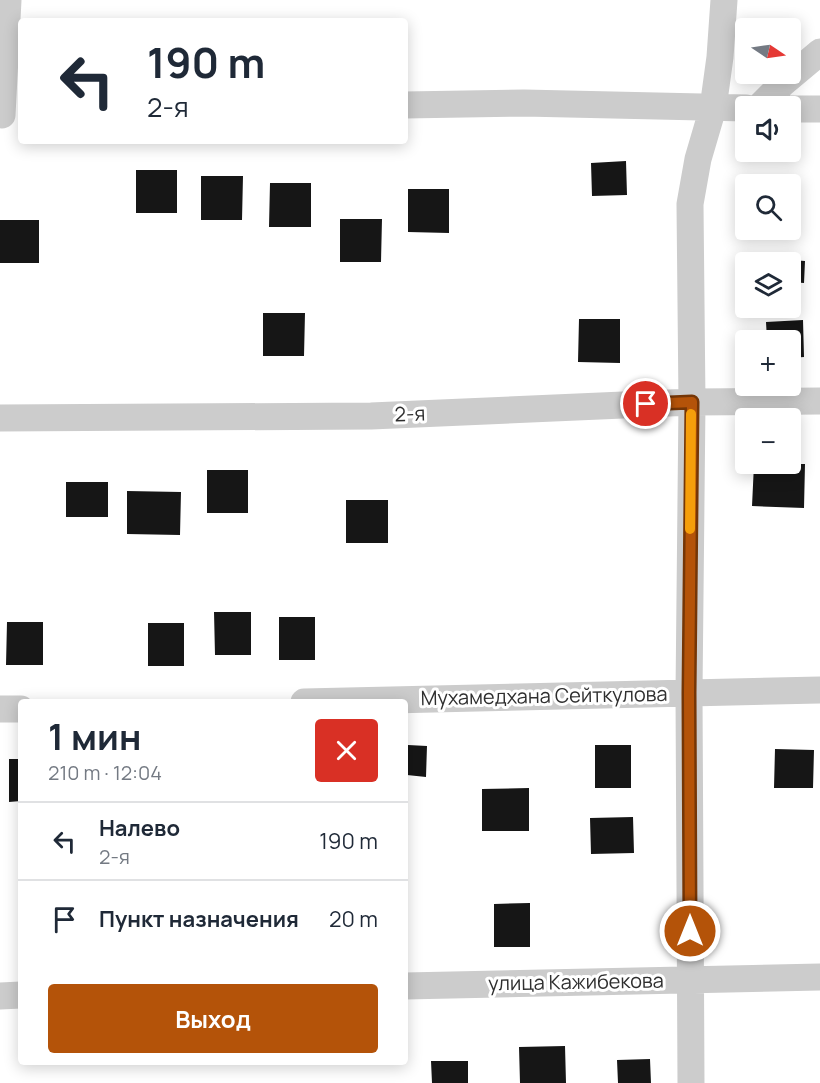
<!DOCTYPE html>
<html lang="ru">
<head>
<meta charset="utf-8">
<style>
	body { margin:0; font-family:Manrope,sans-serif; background:#f6f6f7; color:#1f2937; height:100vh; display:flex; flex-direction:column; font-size:22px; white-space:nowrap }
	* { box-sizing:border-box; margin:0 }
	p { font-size:20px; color:#747a83 }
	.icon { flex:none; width:33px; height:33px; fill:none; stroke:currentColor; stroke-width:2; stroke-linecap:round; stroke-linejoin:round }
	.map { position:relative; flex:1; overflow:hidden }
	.panel { position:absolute; left:18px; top:699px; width:390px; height:366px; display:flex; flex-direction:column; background:#fff; border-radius:6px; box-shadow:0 3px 15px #0003 }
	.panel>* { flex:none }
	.banner { position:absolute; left:18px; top:18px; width:390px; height:126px; border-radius:6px; box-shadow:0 3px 15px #0003; background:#fff; color:#1f2937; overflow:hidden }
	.needle { width:39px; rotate:103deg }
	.buttons { position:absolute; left:735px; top:18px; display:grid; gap:12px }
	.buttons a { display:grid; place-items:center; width:66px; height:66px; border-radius:6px; background:#fff; box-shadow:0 3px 15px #0003; font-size:30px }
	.pin { position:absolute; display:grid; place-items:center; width:51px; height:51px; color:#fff; margin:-26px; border:3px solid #fff; border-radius:50%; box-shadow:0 2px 6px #0007 }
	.me { position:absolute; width:66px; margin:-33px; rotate:0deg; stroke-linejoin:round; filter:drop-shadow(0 0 4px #0008) }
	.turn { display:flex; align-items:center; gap:21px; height:126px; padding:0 30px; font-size:27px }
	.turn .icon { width:78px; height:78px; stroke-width:2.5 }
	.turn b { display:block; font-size:42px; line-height:51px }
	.round { display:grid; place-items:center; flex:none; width:63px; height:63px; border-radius:6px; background:#f6f6f7 }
	.overview { display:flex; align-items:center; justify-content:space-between; height:102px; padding:0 30px }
	h1 { font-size:36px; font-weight:700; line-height:45px }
	.cta { display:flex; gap:12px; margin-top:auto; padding:12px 30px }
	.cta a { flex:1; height:69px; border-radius:6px; background:#b45309; color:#fff; font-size:24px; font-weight:700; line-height:69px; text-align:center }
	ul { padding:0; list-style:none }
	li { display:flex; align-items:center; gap:18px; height:78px; padding:0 30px; border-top:2px solid #e0e1e3 }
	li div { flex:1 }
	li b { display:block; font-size:22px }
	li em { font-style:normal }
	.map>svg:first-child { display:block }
	.building { fill:#161616 }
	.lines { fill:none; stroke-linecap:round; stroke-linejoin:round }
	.minor { stroke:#ccc; stroke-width:27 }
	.route-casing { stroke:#753606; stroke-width:15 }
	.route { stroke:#b45309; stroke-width:10 }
	.slow { stroke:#f59e0b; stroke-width:10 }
	.labels { text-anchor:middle; stroke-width:6; stroke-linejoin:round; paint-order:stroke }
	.street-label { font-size:20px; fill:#2f2f2f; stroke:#fff }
</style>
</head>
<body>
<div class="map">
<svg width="820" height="1083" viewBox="0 0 820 1083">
	<rect width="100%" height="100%" fill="#fff"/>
	<path class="building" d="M626 161 627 195 592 196 591 163Z
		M136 170H177V213H136Z
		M201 176H243L242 220H201Z
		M270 183H311V227H269Z
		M408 189H449V233L408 232Z
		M340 219H382L381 262H340Z
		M0 220H39V263H0Z
		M764 258 805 261 804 283 790 282V262H764Z
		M263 313H305L304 356H263Z
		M579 319H620V363L578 362Z
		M803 320 804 357 790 358V340H767L766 322Z
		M754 464H805L804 508 752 506Z
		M207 470H248V513H207Z
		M66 482H108V517H66Z
		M127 491 181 492 180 535 127 534Z
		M346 500H388V543H346Z
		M214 612H251V655H215Z
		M279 617H315V660H279Z
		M7 622H43V665H6Z
		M148 623H184V666H148Z
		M408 745 427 746 426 777 407 775Z
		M595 745H631V788H595Z
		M775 749 814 750 813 788H774Z
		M9 759H21V801L9 802Z
		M529 788V831H482V789Z
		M633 817 634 853 591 854 590 818Z
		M530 903V947H494V904Z
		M565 1046 566 1083H520L519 1047Z
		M650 1059 651 1083H618L617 1060Z
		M431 1061H468V1083H432Z"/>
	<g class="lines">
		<path class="minor" d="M405 105 524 103 746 108
			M760 106 782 84 820 52
			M790 109H820
			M2 115 8 0
			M0 418 371 416 692 402 820 401
			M304 702 820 690
			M0 709H21
			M405 986 820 977
			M0 996 21 995
			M691 1083 689 693 692 402 690 204 698 159 713 108 720 57 724 0"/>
	</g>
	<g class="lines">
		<defs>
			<path id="route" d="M646 404 692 402 689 693 690 931"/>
		</defs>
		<use href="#route" class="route-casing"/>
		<use href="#route" class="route"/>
		<path class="slow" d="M690 529 691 414"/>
	</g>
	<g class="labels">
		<g class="street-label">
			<text transform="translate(410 414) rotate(-2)" y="7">2-я</text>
			<text transform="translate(544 696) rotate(-1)" y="7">Мухамедхана Сейткулова</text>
			<text transform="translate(576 982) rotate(-1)" y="7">улица Кажибекова</text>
		</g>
	</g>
</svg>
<div class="buttons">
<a><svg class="needle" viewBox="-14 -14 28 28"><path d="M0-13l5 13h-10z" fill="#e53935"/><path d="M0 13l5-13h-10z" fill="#747a83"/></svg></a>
<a><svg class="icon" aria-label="sound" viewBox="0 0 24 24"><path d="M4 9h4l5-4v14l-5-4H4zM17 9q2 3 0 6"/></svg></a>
<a><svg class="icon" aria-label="search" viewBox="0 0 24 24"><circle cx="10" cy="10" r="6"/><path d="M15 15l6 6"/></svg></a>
<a><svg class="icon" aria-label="layers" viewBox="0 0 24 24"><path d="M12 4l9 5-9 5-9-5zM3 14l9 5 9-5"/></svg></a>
<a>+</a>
<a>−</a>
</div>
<div class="pin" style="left:646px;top:404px;background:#d93025"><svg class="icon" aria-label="arrive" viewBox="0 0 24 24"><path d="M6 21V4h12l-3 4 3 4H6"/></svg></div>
<svg class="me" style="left:690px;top:931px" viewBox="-20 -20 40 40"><circle r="17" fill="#b45309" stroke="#fff" stroke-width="3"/><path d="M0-11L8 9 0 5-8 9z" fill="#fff"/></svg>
<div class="banner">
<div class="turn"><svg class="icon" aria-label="left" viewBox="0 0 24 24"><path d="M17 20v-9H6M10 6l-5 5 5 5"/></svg><div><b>190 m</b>2-я</div></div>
</div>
<section class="panel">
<div class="overview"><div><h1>1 мин</h1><p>210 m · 12:04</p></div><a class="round" style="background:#d93025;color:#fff"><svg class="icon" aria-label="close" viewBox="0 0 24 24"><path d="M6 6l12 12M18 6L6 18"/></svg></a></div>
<ul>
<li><svg class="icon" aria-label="left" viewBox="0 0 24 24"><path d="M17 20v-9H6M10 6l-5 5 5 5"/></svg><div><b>Налево</b><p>2-я</p></div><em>190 m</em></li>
<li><svg class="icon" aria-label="arrive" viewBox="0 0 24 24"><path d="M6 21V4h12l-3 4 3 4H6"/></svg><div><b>Пункт назначения</b></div><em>20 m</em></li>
</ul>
<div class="cta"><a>Выход</a></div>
</section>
</div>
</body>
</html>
